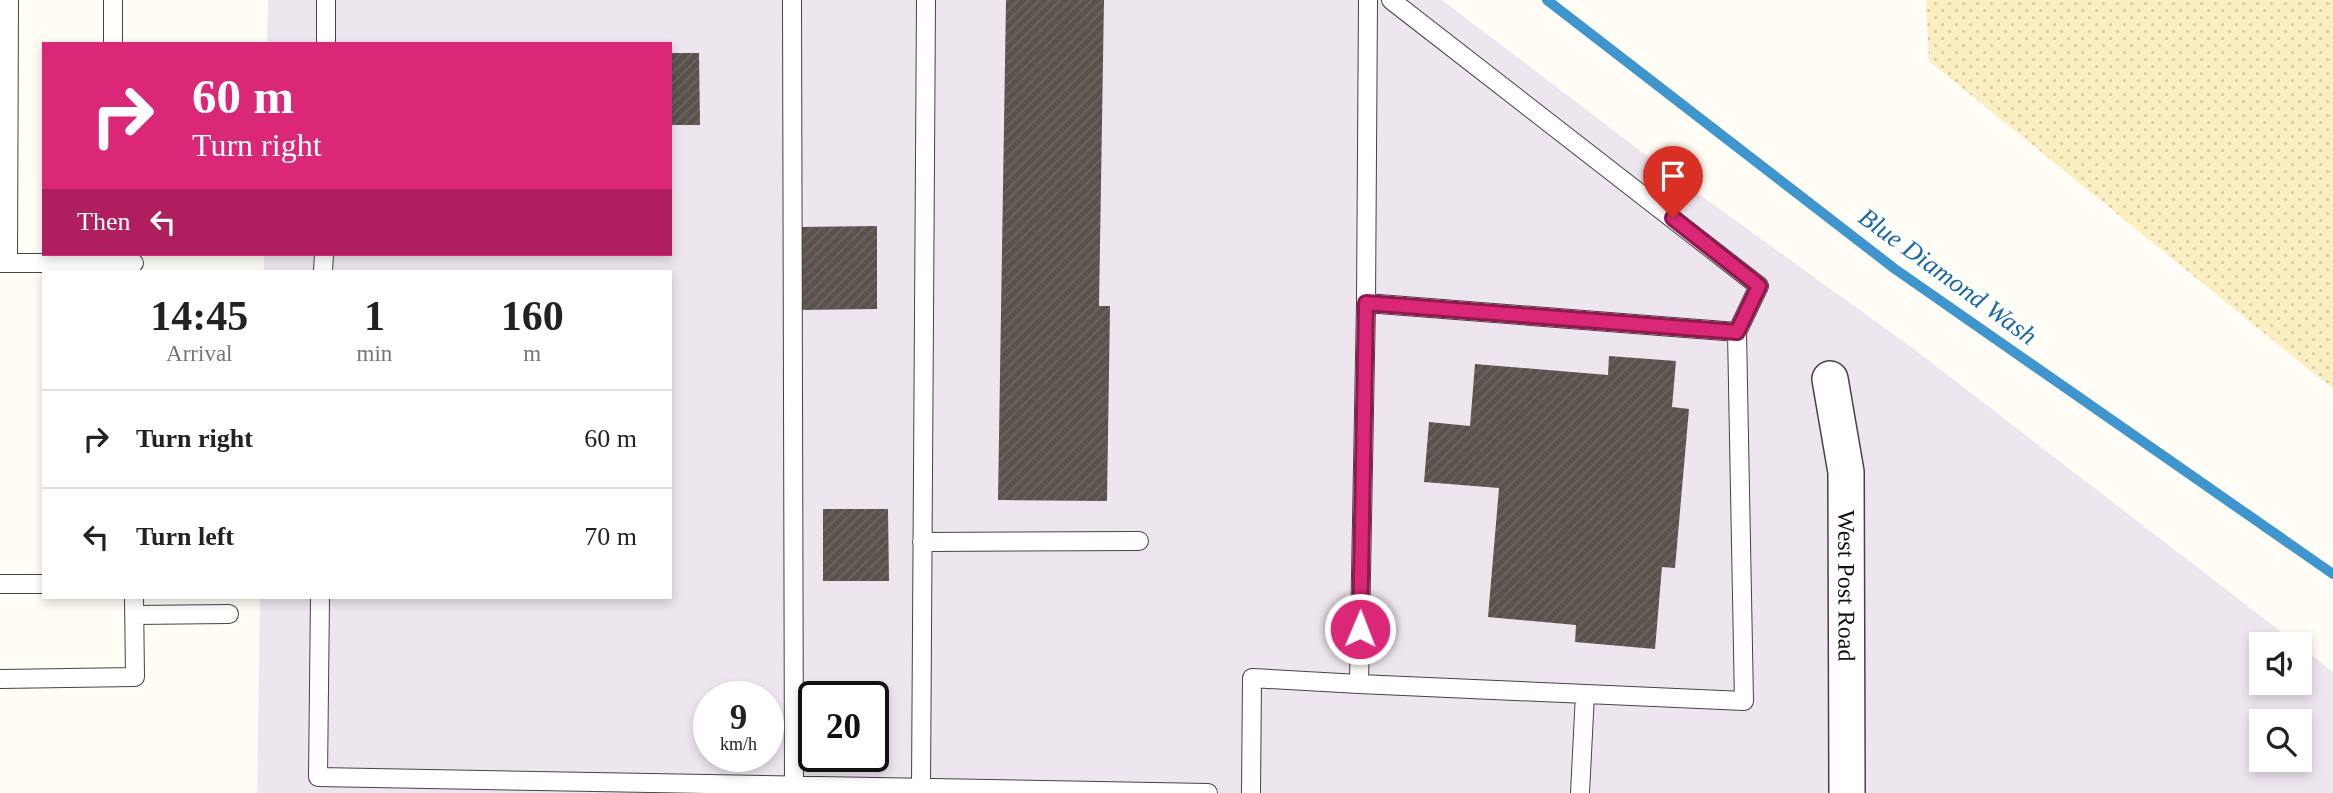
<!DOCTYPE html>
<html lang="en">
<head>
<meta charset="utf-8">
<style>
	body { margin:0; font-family:Georgia,serif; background:#f2f2f2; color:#222; height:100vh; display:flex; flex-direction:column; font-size:26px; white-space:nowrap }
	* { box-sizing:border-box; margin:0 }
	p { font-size:23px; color:#767676 }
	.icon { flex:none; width:38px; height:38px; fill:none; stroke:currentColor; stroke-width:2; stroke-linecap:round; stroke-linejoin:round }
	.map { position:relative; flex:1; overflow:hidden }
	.side { position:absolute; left:42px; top:270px; width:630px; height:329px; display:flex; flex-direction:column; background:#fff; border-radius:0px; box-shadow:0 4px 10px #0003 }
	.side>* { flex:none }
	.top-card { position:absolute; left:42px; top:42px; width:630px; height:214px; border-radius:0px; box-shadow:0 4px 10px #0003; background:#db2777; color:#fff; overflow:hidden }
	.controls { position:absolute; left:2249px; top:632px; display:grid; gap:14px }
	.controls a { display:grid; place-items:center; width:63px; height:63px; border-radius:0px; background:#fff; box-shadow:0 4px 10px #0003; font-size:35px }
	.speed { position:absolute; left:693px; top:681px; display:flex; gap:14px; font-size:35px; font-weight:700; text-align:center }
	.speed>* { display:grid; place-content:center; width:91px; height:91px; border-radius:50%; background:#fff; box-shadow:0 4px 10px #0003; line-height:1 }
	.speed small { font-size:18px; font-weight:400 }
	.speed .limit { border:4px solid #111; border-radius:10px; background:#fff; color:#111 }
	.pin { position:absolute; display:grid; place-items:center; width:60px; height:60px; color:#fff; margin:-72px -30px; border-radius:50% 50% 50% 0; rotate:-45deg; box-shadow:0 0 7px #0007 }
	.pin .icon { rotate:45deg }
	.me { position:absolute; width:77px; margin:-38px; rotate:1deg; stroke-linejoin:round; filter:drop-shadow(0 0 5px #0008) }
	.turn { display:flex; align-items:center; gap:24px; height:147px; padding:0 35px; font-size:32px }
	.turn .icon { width:91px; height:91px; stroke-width:2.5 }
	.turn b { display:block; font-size:49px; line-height:60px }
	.then { display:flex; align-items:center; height:66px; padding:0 35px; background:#0003; gap:14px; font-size:26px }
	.eta { display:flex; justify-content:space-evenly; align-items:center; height:119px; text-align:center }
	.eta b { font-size:42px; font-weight:700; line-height:49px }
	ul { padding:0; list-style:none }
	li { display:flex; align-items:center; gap:21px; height:98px; padding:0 35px; border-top:2px solid #e0e0e0 }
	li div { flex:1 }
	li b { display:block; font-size:26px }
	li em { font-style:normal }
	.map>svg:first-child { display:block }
	.industrial { fill:#eee6ef; fill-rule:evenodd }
	.sand { fill:url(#sand-dots) }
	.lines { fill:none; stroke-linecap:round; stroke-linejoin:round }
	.stream { stroke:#3f96cf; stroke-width:10 }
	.building { fill:url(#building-hatch) }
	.lane-casing { stroke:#444; stroke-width:20 }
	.street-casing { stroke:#444; stroke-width:38 }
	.lane { stroke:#fff; stroke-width:18 }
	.street { stroke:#fff; stroke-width:35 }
	.route-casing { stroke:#8e194d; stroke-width:18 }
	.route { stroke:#db2777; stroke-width:12 }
	.labels { text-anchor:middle; stroke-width:7; stroke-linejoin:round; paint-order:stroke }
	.street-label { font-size:24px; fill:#111; stroke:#fff }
	.water-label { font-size:26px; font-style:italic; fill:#1768a6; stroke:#fff }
</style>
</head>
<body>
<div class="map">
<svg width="2333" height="793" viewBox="0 0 2333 793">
	<defs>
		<pattern id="sand-dots" width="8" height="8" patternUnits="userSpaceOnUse" patternTransform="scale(1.75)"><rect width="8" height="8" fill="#fbeec1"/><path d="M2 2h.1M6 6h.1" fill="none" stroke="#d6cba5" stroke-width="1.8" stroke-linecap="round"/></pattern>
		<pattern id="building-hatch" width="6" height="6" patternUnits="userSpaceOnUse" patternTransform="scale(1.75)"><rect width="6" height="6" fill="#5a524d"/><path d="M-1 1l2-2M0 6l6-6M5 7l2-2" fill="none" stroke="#6d6662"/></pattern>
	</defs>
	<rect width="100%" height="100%" fill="#fffdf5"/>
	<path class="industrial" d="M268 0H1442L1671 174 1914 349 2297 644H2261V682H2300V646L2333 672V793H257L260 597H670V271H264V254H670V44H267ZM709 696H768V756H709ZM814 696H873V756H814ZM2261 721H2300V760H2261Z"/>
	<path class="sand" d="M1926 0H2333V389L1929 61Z"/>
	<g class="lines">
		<path class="stream" d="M1547 0 1895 269 2333 574"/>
	</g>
	<path class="building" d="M1006 0H1104L1099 306H1110L1107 501 998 500Z
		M670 53H699L700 125H670Z
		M877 226V309L799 310 798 227Z
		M1609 356 1676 361 1672 407 1689 409 1675 568 1662 567 1655 649 1575 642 1576 625 1488 617 1499 488 1424 482 1429 422 1470 426 1475 364 1608 375Z
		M823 509H888L889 581H823Z"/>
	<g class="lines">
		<defs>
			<path id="lane" d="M792 0 794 785
				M1391 0 1759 286 1737 332
				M113 44V0
				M326 44V0
				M0 263H134
				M8 263 9 0
				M323 271 324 254
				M1366 303 1737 332 1744 701 1359 684Z
				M1366 303 1368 0
				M922 542 1139 541
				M0 584H44
				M320 597 318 777 1208 793
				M134 615 229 614
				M0 679 135 677 134 597
				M921 787 926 0
				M1251 793 1252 678 1359 684
				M1580 793 1585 694"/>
			<g id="street">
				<path id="s1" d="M1830 379 1846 472 1847 793"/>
			</g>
		</defs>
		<use href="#lane" class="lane-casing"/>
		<use href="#street" class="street-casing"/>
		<use href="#lane" class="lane"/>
		<use href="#street" class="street"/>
	</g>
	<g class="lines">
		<defs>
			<path id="route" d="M1360 629 1366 303 1737 332 1759 286 1673 218"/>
		</defs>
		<use href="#route" class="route-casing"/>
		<use href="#route" class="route"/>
	</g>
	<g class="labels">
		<g class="street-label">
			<text dy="8" stroke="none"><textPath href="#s1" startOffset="208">West Post Road</textPath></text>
		</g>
		<g class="water-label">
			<text transform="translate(1948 276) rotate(36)" y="9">Blue Diamond Wash</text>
		</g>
	</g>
</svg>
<div class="controls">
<a><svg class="icon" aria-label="sound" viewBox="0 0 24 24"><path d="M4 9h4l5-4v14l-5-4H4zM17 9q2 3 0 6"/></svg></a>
<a><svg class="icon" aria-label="search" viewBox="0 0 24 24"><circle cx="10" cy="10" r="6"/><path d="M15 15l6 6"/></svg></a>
</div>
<div class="speed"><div>9<small>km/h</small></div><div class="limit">20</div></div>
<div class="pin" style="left:1673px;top:218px;background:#d93025"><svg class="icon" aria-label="arrive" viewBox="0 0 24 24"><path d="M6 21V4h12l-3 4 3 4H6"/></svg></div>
<svg class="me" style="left:1360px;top:629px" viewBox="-20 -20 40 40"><circle r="17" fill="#db2777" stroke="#fff" stroke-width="3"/><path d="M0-11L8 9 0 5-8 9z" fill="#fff"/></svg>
<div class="top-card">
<div class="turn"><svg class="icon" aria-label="right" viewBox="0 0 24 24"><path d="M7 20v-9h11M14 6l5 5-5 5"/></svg><div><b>60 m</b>Turn right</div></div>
<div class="then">Then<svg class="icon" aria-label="left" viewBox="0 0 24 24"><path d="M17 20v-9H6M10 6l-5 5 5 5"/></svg></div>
</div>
<section class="side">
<div class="eta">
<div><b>14:45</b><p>Arrival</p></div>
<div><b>1</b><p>min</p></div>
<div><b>160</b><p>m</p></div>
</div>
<ul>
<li><svg class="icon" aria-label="right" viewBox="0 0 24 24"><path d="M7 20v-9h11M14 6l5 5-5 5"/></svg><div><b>Turn right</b></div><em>60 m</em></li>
<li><svg class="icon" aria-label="left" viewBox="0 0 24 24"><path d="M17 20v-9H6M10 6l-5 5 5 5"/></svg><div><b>Turn left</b></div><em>70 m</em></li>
</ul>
</section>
</div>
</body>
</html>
